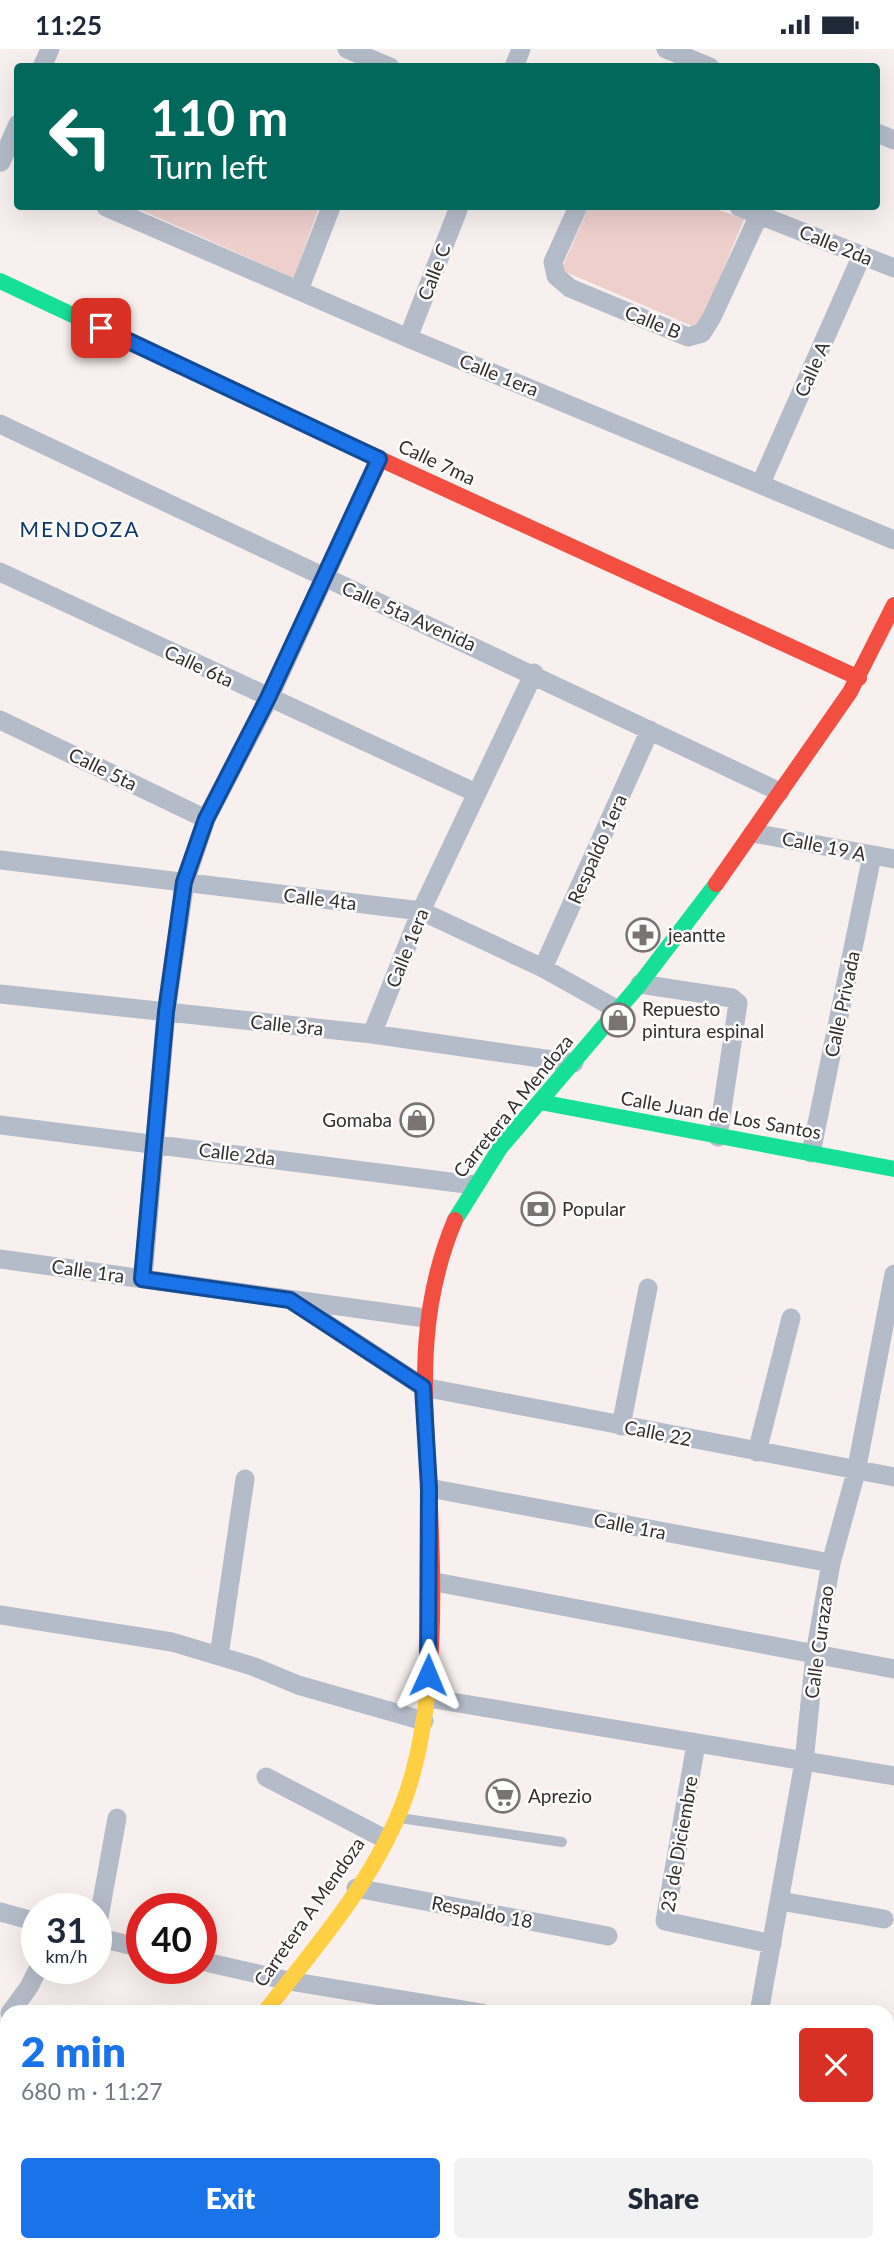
<!DOCTYPE html>
<html lang="en">
<head>
<meta charset="utf-8">
<style>
	body { margin:0; font-family:Lato,sans-serif; background:#f2f2f3; color:#1f2937; height:100vh; display:flex; flex-direction:column; font-size:26px; white-space:nowrap }
	* { box-sizing:border-box; margin:0 }
	p { font-size:23px; color:#747a83 }
	.icon { flex:none; width:38px; height:38px; fill:none; stroke:currentColor; stroke-width:2; stroke-linecap:round; stroke-linejoin:round }
	.map { position:relative; flex:1; overflow:hidden }
	.side { position:absolute; left:0px; top:1956px; width:894px; height:247px; display:flex; flex-direction:column; background:#fff; border-radius:21px 21px 0 0; box-shadow:0 7px 28px #0002 }
	.side>* { flex:none }
	.hud { position:absolute; left:14px; top:14px; width:866px; height:147px; border-radius:7px; box-shadow:0 7px 28px #0002; background:#00695c; color:#fff; overflow:hidden }
	.speed { position:absolute; left:21px; top:1844px; display:flex; gap:14px; font-size:35px; font-weight:700; text-align:center }
	.speed>* { display:grid; place-content:center; width:91px; height:91px; border-radius:50%; background:#fff; box-shadow:0 7px 28px #0002; line-height:1 }
	.speed small { font-size:18px; font-weight:400 }
	.speed .limit { border:10px solid #d22; background:#fff; color:#111 }
	.pin { position:absolute; display:grid; place-items:center; width:60px; height:60px; color:#fff; margin:-30px; border-radius:14px; box-shadow:0 4px 10px #0006 }
	.me { position:absolute; width:77px; margin:-38px; rotate:1deg; stroke-linejoin:round; filter:drop-shadow(0 0 5px #0008) }
	.turn { display:flex; align-items:center; gap:24px; height:147px; padding:0 21px; font-size:32px }
	.turn .icon { width:91px; height:91px; stroke-width:2.5 }
	.turn b { display:block; font-size:49px; line-height:60px }
	.round { display:grid; place-items:center; flex:none; width:74px; height:74px; border-radius:7px; background:#f2f2f3 }
	.summary { display:flex; align-items:center; justify-content:space-between; height:119px; padding:0 21px }
	h1 { font-size:42px; font-weight:800; line-height:52px; color:#1a73e8 }
	.primary-button { display:flex; gap:14px; margin-top:auto; padding:14px 21px }
	.primary-button a { flex:1; height:80px; border-radius:7px; background:#1a73e8; color:#fff; font-size:28px; font-weight:800; line-height:80px; text-align:center }
	.primary-button a+a { background:#f2f2f3; color:#1f2937 }
	.status { display:flex; justify-content:space-between; align-items:center; height:49px; padding:0 35px; background:#fff; direction:ltr }
	.status svg { height:19px; fill:currentColor }
	.map>svg:first-child { display:block }
	.green { fill:#eecfcc }
	.lines { fill:none; stroke-linecap:round; stroke-linejoin:round }
	.lane { stroke:#b5bcc9; stroke-width:10 }
	.street { stroke:#b5bcc9; stroke-width:19 }
	.fast { stroke:#16e098; stroke-width:16 }
	.slow { stroke:#ffcf43; stroke-width:16 }
	.jam { stroke:#f24e42; stroke-width:16 }
	.route-casing { stroke:#114b97; stroke-width:18 }
	.route { stroke:#1a73e8; stroke-width:12 }
	.labels { text-anchor:middle; stroke-width:5; stroke-linejoin:round; paint-order:stroke }
	.street-label { font-size:19px; fill:#342f2e; stroke:#fdfdfd }
	.poi-label { font-size:19px; fill:#342f2e; stroke:#fdfdfd; text-anchor:start }
	.neighbourhood-label { font-size:21px; letter-spacing:2px; fill:#10376a; stroke:#fdfdfd }
</style>
</head>
<body>
<div class="status"><b>11:25</b><svg viewBox="0 0 49 12"><path d="M0 12V9h3v3zM5 12V6h3v6zM10 12V3h3v9zM15 12V0h3v12zM26 1h20v11H26zM47 4h2v5h-2z"/></svg></div>
<div class="map">
<svg width="894" height="2203" viewBox="0 0 894 2203">
	<rect width="100%" height="100%" fill="#f8f0ee"/>
	<path class="green" d="M134 158H319L294 229Z
		M589 158H711L744 170 699 280 561 221Z"/>
	<g class="lines">
		<path class="lane" d="M400 1769 562 1793"/>
		<path class="street" d="M347 0 390 18
			M666 0 710 18
			M42 18 50 0
			M514 18 521 0
			M877 84 894 91
			M1 113 18 75
			M106 158 408 289 894 491
			M578 158 553 213 556 227 570 239 688 288 702 284 712 268 759 166
			M739 158 894 219
			M299 241 331 158
			M408 289 459 158
			M0 375C260 498 521 619 780 743
			M761 434 862 206
			M0 523 476 744
			M0 671 206 770
			M753 784 894 810
			M0 811 421 862 543 919 618 961
			M543 919 650 681
			M640 935 732 949 738 954 718 1088
			M0 945 372 985 574 1014
			M372 985 421 862 534 624
			M0 1076 474 1136
			M811 1104 872 807
			M0 1210 425 1269
			M143 1230 166 963 185 833 206 770 269 649 379 410
			M291 1251 423 1338 894 1428
			M621 1377 648 1239
			M757 1403 791 1269
			M429 1439 831 1514
			M430 1532 894 1620
			M0 1566 172 1593 252 1617 298 1636 424 1672
			M219 1607 245 1430
			M428 1649 894 1727
			M696 1695 665 1872 772 1895
			M266 1728 385 1790
			M356 1839 608 1887
			M780 1852 884 1870
			M0 1863 37 1873
			M96 1885 117 1769
			M96 1888 142 1899
			M201 1912 289 1932 482 1964
			M10 1964 29 1938 38 1920
			M759 1964 804 1713 815 1605 831 1514 856 1423 894 1225
			M887 2031 894 2032
			M887 2161 894 2162
			M576 2203 577 2196
			M717 2203 718 2196"/>
		<path class="fast" d="M0 232 369 405
			M540 1053 894 1120
			M455 1171 500 1099 639 936 716 835
			M0 2158 7 2160"/>
		<path class="slow" d="M264 1964C316 1897 376 1830 405 1749 418 1713 424 1676 428 1639
			M20 2196 64 2203"/>
		<path class="jam" d="M369 405 859 629
			M716 835 850 643 894 556
			M428 1639C435 1571 432 1503 429 1435 424 1341 417 1261 455 1171
			M206 2196 240 2203
			M101 2203 103 2196"/>
	</g>
	<g class="lines">
		<defs>
			<path id="route" d="M101 279 379 410 268 649 206 770 184 833 166 963 142 1230 290 1251 423 1338 429 1439 428 1626"/>
		</defs>
		<use href="#route" class="route-casing"/>
		<use href="#route" class="route"/>
	</g>
	<defs>
		<symbol id="pharmacy-ring" viewBox="-11 -11 22 22"><circle r="9.5" fill="#fdfdfd" stroke="#797371" stroke-width="1.5"/><path d="M-2-6h4v4h4v4h-4v4h-4v-4h-4v-4h4Z" fill="#797371"/></symbol>
		<symbol id="shop-ring" viewBox="-11 -11 22 22"><circle r="9.5" fill="#fdfdfd" stroke="#797371" stroke-width="1.5"/><path d="M-5-2.5h2.3a2.7 3.5 0 0 1 5.4 0H5L5.5 6h-11ZM-1.5-2.5h3a1.5 2.3 0 0 0-3 0Z" fill="#797371"/></symbol>
		<symbol id="bank-ring" viewBox="-11 -11 22 22"><circle r="9.5" fill="#fdfdfd" stroke="#797371" stroke-width="1.5"/><path d="M-6-4H6V4H-6ZM0-2.3a2.3 2.3 0 1 0 0 4.6a2.3 2.3 0 1 0 0-4.6Z" fill="#797371"/></symbol>
		<symbol id="supermarket-ring" viewBox="-11 -11 22 22"><circle r="9.5" fill="#fdfdfd" stroke="#797371" stroke-width="1.5"/><path d="M-6-5.5h2.5l.6 2H6L4.5 2H-2.5L-4.4-4H-6ZM-1.5 3.2a1.3 1.3 0 1 0 .1 0ZM3 3.2a1.3 1.3 0 1 0 .1 0Z" fill="#797371"/></symbol>
	</defs>
	<g fill-rule="evenodd">
		<use href="#pharmacy-ring" x="624" y="867" width="38" height="38"/>
		<use href="#shop-ring" x="599" y="952" width="38" height="38"/>
		<use href="#shop-ring" x="398" y="1052" width="38" height="38"/>
		<use href="#bank-ring" x="519" y="1141" width="38" height="38"/>
		<use href="#supermarket-ring" x="484" y="1728" width="38" height="38"/>
	</g>
	<g class="labels">
		<g class="street-label">
			<text transform="translate(836 196) rotate(22)" y="7">Calle 2da</text>
			<text transform="translate(434 223) rotate(-69)" y="7">Calle C</text>
			<text transform="translate(653 273) rotate(22)" y="7">Calle B</text>
			<text transform="translate(812 320) rotate(-66)" y="7">Calle A</text>
			<text transform="translate(499 326) rotate(22)" y="7">Calle 1era</text>
			<text transform="translate(437 413) rotate(25)" y="7">Calle 7ma</text>
			<text transform="translate(409 567) rotate(24)" y="7">Calle 5ta Avenida</text>
			<text transform="translate(199 617) rotate(25)" y="7">Calle 6ta</text>
			<text transform="translate(103 720) rotate(26)" y="7">Calle 5ta</text>
			<text transform="translate(824 797) rotate(11)" y="7">Calle 19 A</text>
			<text transform="translate(597 800) rotate(-66)" y="7">Respaldo 1era</text>
			<text transform="translate(320 850) rotate(7)" y="7">Calle 4ta</text>
			<text transform="translate(407 899) rotate(-68)" y="7">Calle 1era</text>
			<text transform="translate(842 955) rotate(-78)" y="7">Calle Privada</text>
			<text transform="translate(287 976) rotate(6)" y="7">Calle 3ra</text>
			<text transform="translate(513 1057) rotate(-51)" y="7">Carretera A Mendoza</text>
			<text transform="translate(721 1066) rotate(10)" y="7">Calle Juan de Los Santos</text>
			<text transform="translate(237 1105) rotate(7)" y="7">Calle 2da</text>
			<text transform="translate(88 1222) rotate(8)" y="7">Calle 1ra</text>
			<text transform="translate(658 1384) rotate(11)" y="7">Calle 22</text>
			<text transform="translate(630 1477) rotate(11)" y="7">Calle 1ra</text>
			<text transform="translate(819 1593) rotate(-82)" y="7">Calle Curazao</text>
			<text transform="translate(679 1795) rotate(-80)" y="7">23 de Diciembre</text>
			<text transform="translate(309 1863) rotate(-55)" y="7">Carretera A Mendoza</text>
			<text transform="translate(482 1863) rotate(11)" y="7">Respaldo 18</text>
		</g>
		<g class="poi-label">
			<text x="668" y="893">jeantte</text>
			<text x="642" y="967">Repuesto<tspan x="642" dy="22">pintura espinal</tspan></text>
			<text x="392" y="1078" text-anchor="end">Gomaba</text>
			<text x="562" y="1167">Popular</text>
			<text x="528" y="1754">Aprezio</text>
		</g>
		<g class="neighbourhood-label">
			<text x="80" y="488">MENDOZA</text>
		</g>
	</g>
</svg>
<div class="speed"><div>31<small>km/h</small></div><div class="limit">40</div></div>
<div class="pin" style="left:101px;top:279px;background:#d93025"><svg class="icon" aria-label="arrive" viewBox="0 0 24 24"><path d="M6 21V4h12l-3 4 3 4H6"/></svg></div>
<svg class="me" style="left:428px;top:1626px" viewBox="-20 -20 40 40"><path d="M0-17L14 15 0 8-14 15z" fill="#1a73e8" stroke="#fff" stroke-width="4"/></svg>
<div class="hud">
<div class="turn"><svg class="icon" aria-label="left" viewBox="0 0 24 24"><path d="M17 20v-9H6M10 6l-5 5 5 5"/></svg><div><b>110 m</b>Turn left</div></div>
</div>
<section class="side">
<div class="summary"><div><h1>2 min</h1><p>680 m · 11:27</p></div><a class="round" style="background:#d93025;color:#fff"><svg class="icon" aria-label="close" viewBox="0 0 24 24"><path d="M6 6l12 12M18 6L6 18"/></svg></a></div>
<div class="primary-button"><a>Exit</a><a>Share</a></div>
</section>
</div>
</body>
</html>
